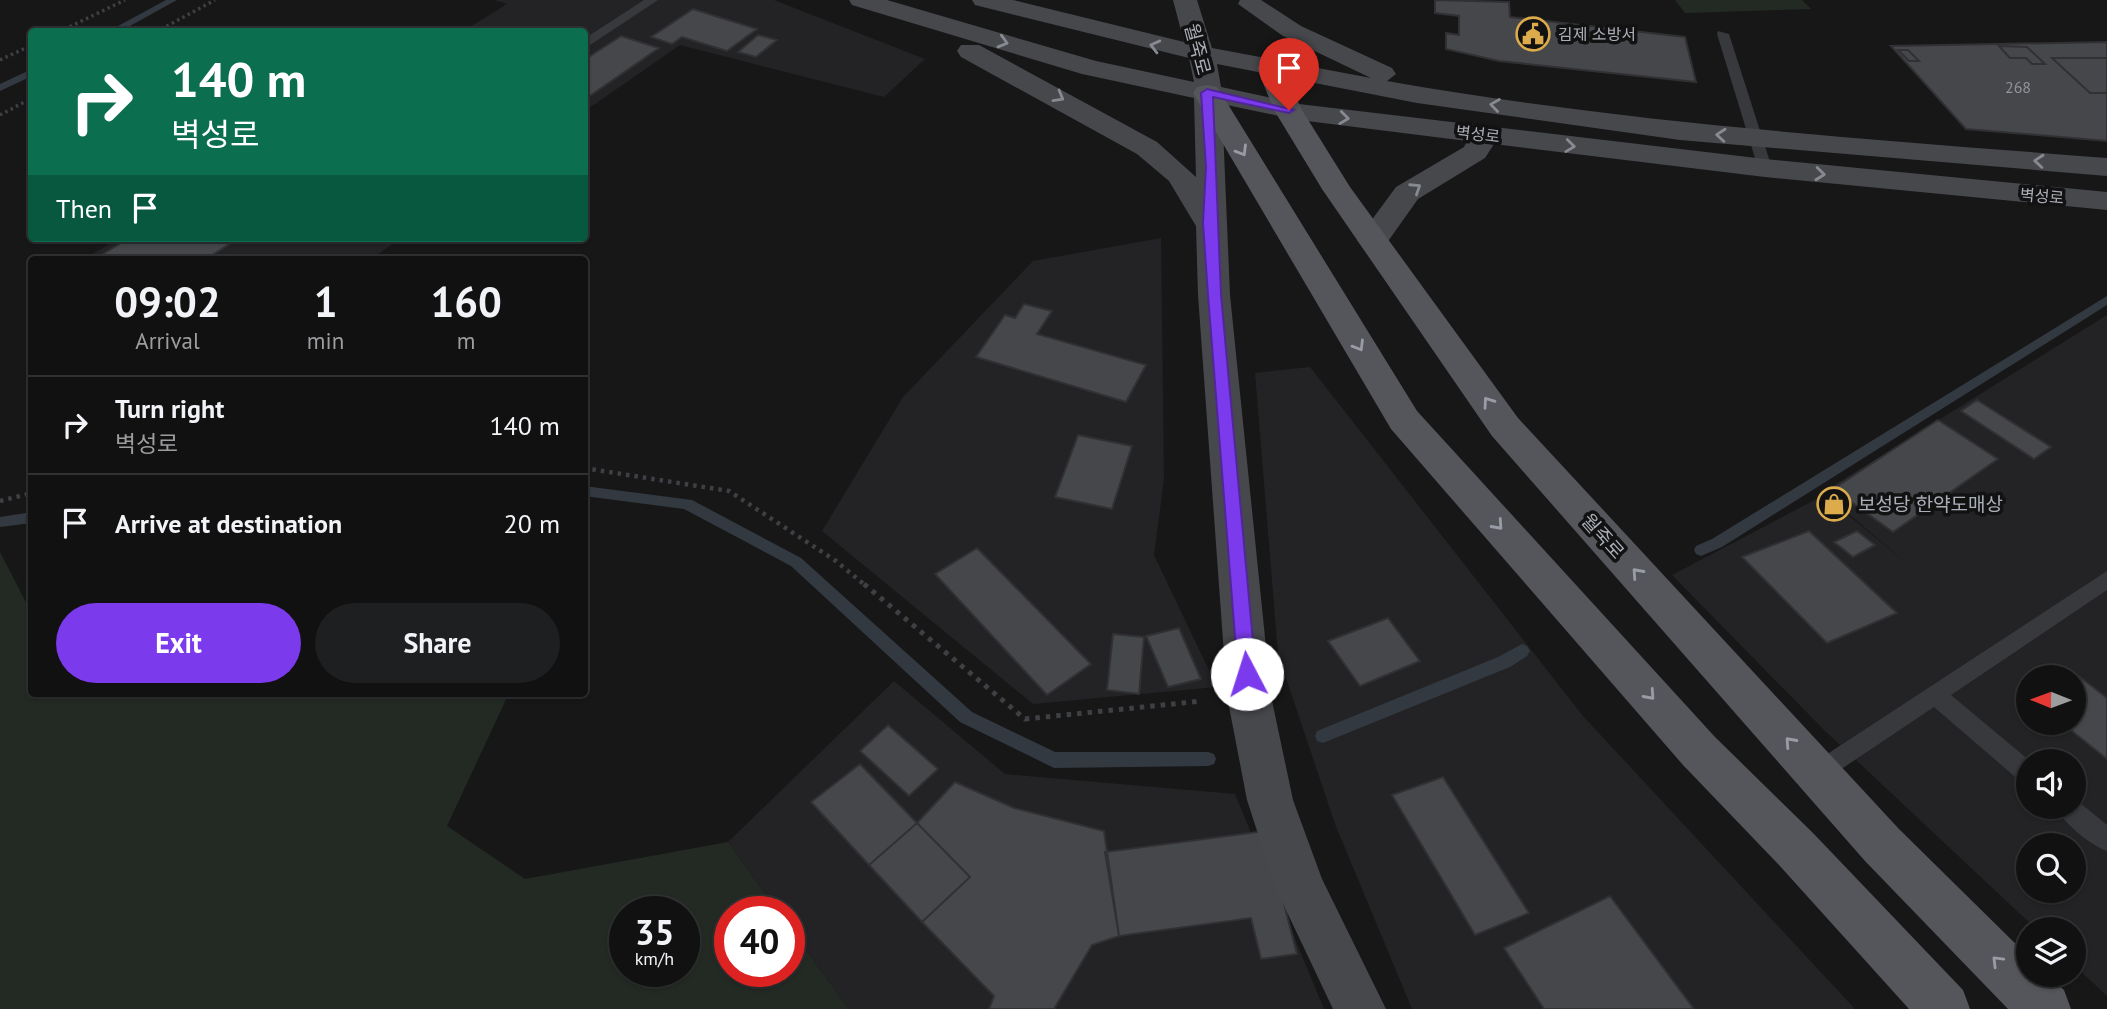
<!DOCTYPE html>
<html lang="en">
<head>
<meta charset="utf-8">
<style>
	body { margin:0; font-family:"PT Sans","Noto Sans KR",sans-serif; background:#1e1f20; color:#f1f3f6; height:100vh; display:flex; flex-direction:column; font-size:26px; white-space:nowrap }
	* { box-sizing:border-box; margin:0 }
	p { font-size:23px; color:#9c9d9f }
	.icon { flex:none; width:38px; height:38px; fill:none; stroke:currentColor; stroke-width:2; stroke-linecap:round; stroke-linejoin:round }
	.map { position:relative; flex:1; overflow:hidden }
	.details { position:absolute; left:28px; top:256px; width:560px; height:441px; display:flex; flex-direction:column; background:#111112; border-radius:7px; box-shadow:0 2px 5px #0004,0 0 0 2px #303132 }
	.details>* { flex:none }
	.top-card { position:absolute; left:28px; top:28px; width:560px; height:214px; border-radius:7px; box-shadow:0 2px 5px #0004,0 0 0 2px #303132; background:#0b6e4f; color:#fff; overflow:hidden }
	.needle { width:46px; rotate:271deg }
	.controls { position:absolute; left:2016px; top:665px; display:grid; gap:14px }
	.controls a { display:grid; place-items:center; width:70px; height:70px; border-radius:50%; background:#111112; box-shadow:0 2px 5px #0004,0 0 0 2px #303132; font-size:35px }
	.speed { position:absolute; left:609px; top:896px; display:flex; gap:14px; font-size:35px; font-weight:700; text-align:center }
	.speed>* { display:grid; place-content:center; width:91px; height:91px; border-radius:50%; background:#111112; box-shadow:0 2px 5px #0004,0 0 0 2px #303132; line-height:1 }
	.speed small { font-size:18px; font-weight:400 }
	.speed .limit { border:10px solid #d22; background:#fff; color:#111 }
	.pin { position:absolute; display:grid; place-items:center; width:60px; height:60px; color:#fff; margin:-72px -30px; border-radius:50% 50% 50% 0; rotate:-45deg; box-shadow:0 0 7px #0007 }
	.pin .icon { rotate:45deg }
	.me { position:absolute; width:77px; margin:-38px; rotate:355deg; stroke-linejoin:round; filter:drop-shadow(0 0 5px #0008) }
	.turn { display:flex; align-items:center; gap:24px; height:147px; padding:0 28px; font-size:32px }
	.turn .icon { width:91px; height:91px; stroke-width:2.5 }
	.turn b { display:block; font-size:49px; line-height:60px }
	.then { display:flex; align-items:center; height:66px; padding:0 28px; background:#0003; gap:14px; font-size:26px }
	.eta { display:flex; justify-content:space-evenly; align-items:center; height:119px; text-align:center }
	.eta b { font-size:42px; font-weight:800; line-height:49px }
	.cta { display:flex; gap:14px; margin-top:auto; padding:14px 28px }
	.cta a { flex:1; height:80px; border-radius:42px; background:#7c3aed; color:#fff; font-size:28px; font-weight:800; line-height:80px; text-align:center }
	.cta a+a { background:#1e1f20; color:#f1f3f6 }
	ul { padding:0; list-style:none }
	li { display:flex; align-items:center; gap:21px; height:98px; padding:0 28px; border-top:2px solid #303132 }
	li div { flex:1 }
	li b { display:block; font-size:26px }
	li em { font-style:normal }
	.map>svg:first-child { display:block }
	.built { fill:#232325; fill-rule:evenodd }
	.green { fill:#232a24; fill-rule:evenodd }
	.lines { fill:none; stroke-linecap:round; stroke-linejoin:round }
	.stream { fill:#323940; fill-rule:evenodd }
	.building { fill:#46474a; stroke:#313134; stroke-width:2 }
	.path-far2 { stroke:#3e4044; stroke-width:3.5; stroke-dasharray:2.5 3.5; stroke-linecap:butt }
	.path-far1 { stroke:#3e4044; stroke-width:4.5; stroke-dasharray:3.5 5; stroke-linecap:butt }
	.path { stroke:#3e4044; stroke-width:5; stroke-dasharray:4.5 6; stroke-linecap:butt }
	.lane { fill:#38393d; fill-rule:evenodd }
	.secondary { fill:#46484c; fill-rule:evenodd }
	.primary { fill:#55565b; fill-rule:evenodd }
	.oneway { stroke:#878a91 }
	.oneway2 { stroke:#999ca4 }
	.route { fill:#7c3aed; stroke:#51269a; stroke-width:2 }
	.labels { text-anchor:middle; stroke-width:7; stroke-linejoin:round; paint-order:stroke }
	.far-poi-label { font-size:16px; fill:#aaaeb6; stroke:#121213; text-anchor:start }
	.number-label { font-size:16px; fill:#91949b }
	.far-street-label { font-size:16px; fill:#aaaeb6; stroke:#121213 }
	.street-label { font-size:19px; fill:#aaaeb6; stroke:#121213 }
	.poi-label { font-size:19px; fill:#aaaeb6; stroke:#121213; text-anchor:start }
</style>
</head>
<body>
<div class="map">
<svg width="2107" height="1009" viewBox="0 0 2107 1009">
	<rect width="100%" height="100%" fill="#171718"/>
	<path class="built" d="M494 0H774L925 59 884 97 680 45 585 111 584 32H462L507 4Z
		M119 238H401L371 259H84Z
		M1161 238 1164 479 1154 555 1217 687 1033 704 822 531 903 397 1033 261Z
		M2107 315V996L2074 965V929H2036L1824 730 1672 575 1824 495 1911 567 1823 492ZM2028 677H2074V723H2028ZM2028 761H2074V807H2028ZM2028 845H2074V891H2028Z
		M1310 367 1583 716 1855 1009H1412L1335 824 1278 654 1255 373Z
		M894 681 1005 774 1235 794 1324 1009H849L789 927V912H778L728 842Z"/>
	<path class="green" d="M1675 0H1802L1811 9 1685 13Z
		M0 552 31 612 32 693H509L447 826 525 879 728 842 778 912H730V971H789V927L849 1009H0ZM625 912H684V971H625Z"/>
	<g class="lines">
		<path class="stream" d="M166 0H177L119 32H107Z
			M32 69V76L0 91V84Z
			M2107 296V305L1722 547 1701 556 1696 554 1694 550 1696 546 1712 539Z
			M584 486 692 500 801 558 972 712 1055 752H1208L1214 754 1216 759 1214 764 1208 766 1054 768 1048 765 960 722 791 566 684 509 584 496Z
			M32 512V523L0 527V517Z
			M1522 644 1527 646 1530 651 1527 656 1510 667 1323 743 1317 741 1315 736 1317 731 1498 657Z"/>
	</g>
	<path class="building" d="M1435 0 1509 2 1510 17 1685 37 1696 82 1499 61 1446 49V33L1459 35V16L1435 13Z
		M693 9 757 29 727 51 682 37 672 44 651 37Z
		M758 35 777 40 756 57 738 52Z
		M621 36 659 48 584 100V60Z
		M2107 42V141L1966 129 1891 46Z
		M1999 46 2027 47 2045 64H2032L2026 58H2010Z
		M1898 50H1908L1919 61H1909Z
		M2052 58H2107V93H2090Z
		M129 238H239L206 259H115L103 254Z
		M1024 304 1052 311 1037 334 1146 365 1126 402 976 357 1005 315 1015 318Z
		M1977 400 2051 447 2034 459 1961 411Z
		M1938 420 1998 459 1893 532 1833 489Z
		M1078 435 1132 446 1112 509 1055 497Z
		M1809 531 1897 613 1827 643 1742 557Z
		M1857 531 1875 545 1853 557 1834 542Z
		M977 548 1091 664 1047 695 935 574Z
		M1388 618 1420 661 1360 686 1328 641Z
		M1179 628 1201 679 1168 687 1146 636Z
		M1113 634 1144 637 1139 694 1107 690Z
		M2072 671 2107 698V759L2062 723H2074V677H2063Z
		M888 725 938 769 909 796 860 751Z
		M860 764 917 823 869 865 811 802Z
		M1443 777 1529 913 1475 935 1392 795Z
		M955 782 1014 808 1104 831 1119 936 1092 945 1054 1009H989L994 996 922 922 970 877 917 823Z
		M917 823 970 877 922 922 869 865Z
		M1265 831 1297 954 1261 959 1251 918 1119 936 1105 852Z
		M1610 896 1694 1009H1544L1504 948Z"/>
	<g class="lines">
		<path class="path-far2" d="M59 32 125 0
			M156 32 215 0
			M0 60 32 45
			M0 115 32 98"/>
		<path class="path-far1" d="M584 468 729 491 836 561 866 586
			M0 501 32 493"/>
		<path class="path" d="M864 584 1025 719 1202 701"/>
		<path class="lane" d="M644 0H658L584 49V39Z
			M1718 31 1729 34 1772 168 1770 171H1760L1758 168 1717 34Z
			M2107 571V590L1951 695 2030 761 2028 784 2020 781 1934 707 1825 780 1817 783 1809 780 1806 773 1809 766Z
			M2074 798 2107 825V851C2090 845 2063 823 2056 807H2074Z"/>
		<path class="secondary" d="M849 0H887L1096 61 1194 82 1189 58 975 5 972 0H1013L1184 42 1173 0H1197L1212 48 1371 78 1283 36 1238 4 1240 0H1261L1301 26 1392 68 1396 74 1387 81C1625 123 1866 139 2107 158V176L1680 140 1417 103 1217 64 1221 87 1299 104 1765 159 2107 192V210L1765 177 1494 144 1485 158 1418 199 1384 247 1373 250 1362 247 1357 240 1396 187 1464 147 1467 141 1299 120 1222 104 1230 295 1271 696 1293 800 1322 879 1386 1009H1333L1276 889 1247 800 1227 696 1198 295 1196 226 1169 181 1137 154 961 57 957 51 961 45H979L1157 142 1196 177 1194 98 1082 74 852 5Z"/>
		<path class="primary" d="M1270 60 1279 62 1302 110 1350 187 1518 418 1899 829 2028 956V975H2048L2064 990 2071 1009H2008L1865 861 1492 436 1322 189 1274 110 1257 68 1261 62Z
			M1207 85 1217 87 1221 93 1417 411 1715 737 1813 833 1963 990 1970 1009H1909L1779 865 1683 765 1391 429 1193 93 1197 87Z"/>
	</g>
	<defs><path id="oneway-chevron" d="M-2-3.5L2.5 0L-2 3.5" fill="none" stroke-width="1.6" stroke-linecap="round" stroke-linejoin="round" transform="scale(1.75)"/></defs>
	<g class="oneway">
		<use href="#oneway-chevron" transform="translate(1003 42) rotate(16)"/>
		<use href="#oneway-chevron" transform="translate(1155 46) rotate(-166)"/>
		<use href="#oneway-chevron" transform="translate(1059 97) rotate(30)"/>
		<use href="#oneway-chevron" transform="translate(1495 105) rotate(-172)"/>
		<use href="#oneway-chevron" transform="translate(1344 118) rotate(7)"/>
		<use href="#oneway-chevron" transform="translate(1721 135) rotate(-175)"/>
		<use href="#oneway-chevron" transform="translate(1570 146) rotate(7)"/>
		<use href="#oneway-chevron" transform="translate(2039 161) rotate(-175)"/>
		<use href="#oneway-chevron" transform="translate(1820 174) rotate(6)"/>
		<use href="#oneway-chevron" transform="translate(1416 188) rotate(-33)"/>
	</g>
	<g class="oneway2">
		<use href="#oneway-chevron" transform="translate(1242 151) rotate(59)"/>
		<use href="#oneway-chevron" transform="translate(1359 346) rotate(59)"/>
		<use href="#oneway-chevron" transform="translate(1488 402) rotate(-125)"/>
		<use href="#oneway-chevron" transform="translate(1498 525) rotate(48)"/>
		<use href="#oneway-chevron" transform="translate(1637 573) rotate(-132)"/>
		<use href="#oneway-chevron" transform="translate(1650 695) rotate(48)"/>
		<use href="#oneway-chevron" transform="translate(1790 742) rotate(-132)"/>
		<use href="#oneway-chevron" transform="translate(1997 961) rotate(-135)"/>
	</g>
	<path class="route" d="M1207 89 1294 110 1289 113 1213 97 1221 295 1256 674 1247 682 1238 674 1208 295 1203 223 1206 167 1201 93Z"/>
	<defs>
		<symbol id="civic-ring" viewBox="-11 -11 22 22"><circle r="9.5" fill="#121213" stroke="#dbab4c" stroke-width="1.5"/><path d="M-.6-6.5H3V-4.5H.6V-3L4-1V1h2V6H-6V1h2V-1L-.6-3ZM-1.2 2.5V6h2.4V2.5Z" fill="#dbab4c"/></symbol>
		<symbol id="shop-ring" viewBox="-11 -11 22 22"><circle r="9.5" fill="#121213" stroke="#dbab4c" stroke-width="1.5"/><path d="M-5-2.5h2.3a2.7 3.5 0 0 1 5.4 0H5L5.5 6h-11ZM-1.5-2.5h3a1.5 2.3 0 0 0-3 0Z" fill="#dbab4c"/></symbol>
	</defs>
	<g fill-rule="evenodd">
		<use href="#civic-ring" x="1514" y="15" width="38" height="38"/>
		<use href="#shop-ring" x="1815" y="485" width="38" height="38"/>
	</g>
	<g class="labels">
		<g class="far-poi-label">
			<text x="1558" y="40">김제 소방서</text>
		</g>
		<g class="number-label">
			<text x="2018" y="93">268</text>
		</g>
		<g class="far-street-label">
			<text transform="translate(1478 134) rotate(7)" y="6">벽성로</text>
			<text transform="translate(2042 196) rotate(5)" y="6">벽성로</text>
		</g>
		<g class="street-label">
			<text transform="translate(1198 49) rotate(75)" y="7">월죽로</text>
			<text transform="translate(1603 536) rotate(48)" y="7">월죽로</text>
		</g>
		<g class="poi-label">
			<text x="1858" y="511">보성당 한약도매상</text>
		</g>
	</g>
</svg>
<div class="controls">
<a><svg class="needle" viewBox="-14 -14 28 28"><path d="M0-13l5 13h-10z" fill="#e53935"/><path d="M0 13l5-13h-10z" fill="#9c9d9f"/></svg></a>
<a><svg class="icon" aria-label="sound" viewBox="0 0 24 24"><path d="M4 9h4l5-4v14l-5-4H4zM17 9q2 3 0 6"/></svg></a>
<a><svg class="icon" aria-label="search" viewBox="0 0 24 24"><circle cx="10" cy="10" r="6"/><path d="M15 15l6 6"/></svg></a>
<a><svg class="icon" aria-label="layers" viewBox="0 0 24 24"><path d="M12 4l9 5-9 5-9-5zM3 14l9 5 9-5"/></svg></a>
</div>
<div class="speed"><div>35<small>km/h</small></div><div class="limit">40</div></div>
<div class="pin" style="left:1289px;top:110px;background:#d93025"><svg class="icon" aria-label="arrive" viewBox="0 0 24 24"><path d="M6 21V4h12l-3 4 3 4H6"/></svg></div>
<svg class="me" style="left:1247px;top:674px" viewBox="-20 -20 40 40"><circle r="19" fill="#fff"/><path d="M0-13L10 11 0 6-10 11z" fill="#7c3aed"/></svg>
<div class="top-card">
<div class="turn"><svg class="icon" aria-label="right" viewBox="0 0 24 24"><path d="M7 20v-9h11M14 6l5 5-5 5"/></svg><div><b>140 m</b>벽성로</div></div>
<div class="then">Then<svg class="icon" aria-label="arrive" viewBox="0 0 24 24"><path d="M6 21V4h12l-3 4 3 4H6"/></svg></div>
</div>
<section class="details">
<div class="eta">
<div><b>09:02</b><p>Arrival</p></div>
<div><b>1</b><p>min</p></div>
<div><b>160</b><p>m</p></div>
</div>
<ul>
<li><svg class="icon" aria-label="right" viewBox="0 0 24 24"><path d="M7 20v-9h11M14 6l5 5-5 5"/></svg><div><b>Turn right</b><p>벽성로</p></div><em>140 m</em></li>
<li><svg class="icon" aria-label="arrive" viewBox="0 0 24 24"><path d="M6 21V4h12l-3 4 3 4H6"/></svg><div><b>Arrive at destination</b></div><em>20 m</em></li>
</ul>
<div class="cta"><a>Exit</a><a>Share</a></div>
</section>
</div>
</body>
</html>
